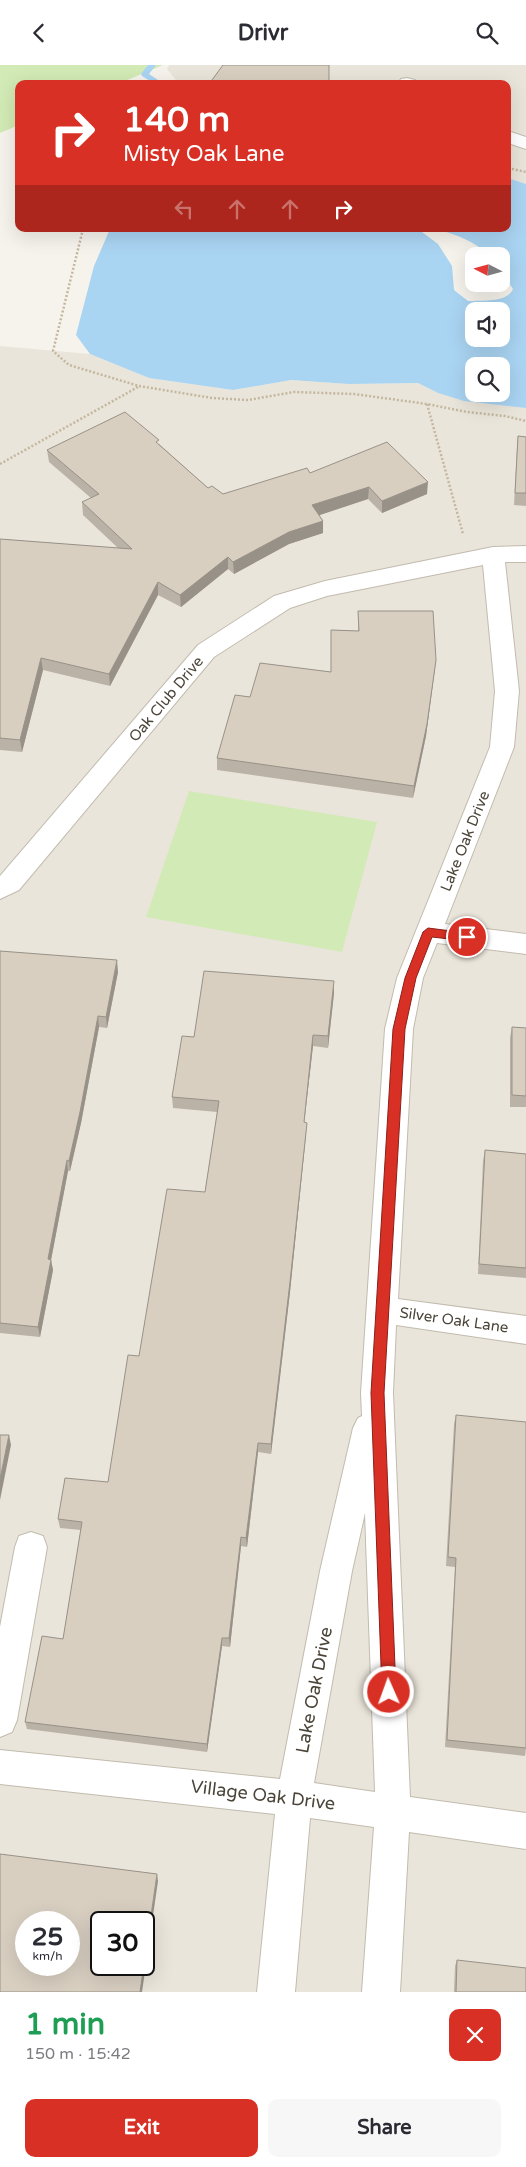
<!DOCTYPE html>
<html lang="en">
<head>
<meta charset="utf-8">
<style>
	body { margin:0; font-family:"Varela Round",sans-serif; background:#f7f7f7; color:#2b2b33; height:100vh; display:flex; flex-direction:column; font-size:19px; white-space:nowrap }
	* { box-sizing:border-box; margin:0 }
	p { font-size:16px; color:#7c7c81 }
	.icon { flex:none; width:28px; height:28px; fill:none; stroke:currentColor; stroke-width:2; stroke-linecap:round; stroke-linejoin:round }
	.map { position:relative; height:1927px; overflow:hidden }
	.details { display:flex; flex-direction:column; background:#fff; flex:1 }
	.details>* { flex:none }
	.banner { position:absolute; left:15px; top:15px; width:496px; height:152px; border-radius:10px; box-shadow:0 5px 20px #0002; background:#d93025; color:#fff; overflow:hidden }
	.needle { width:32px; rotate:276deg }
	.tools { position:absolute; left:465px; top:182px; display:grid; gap:10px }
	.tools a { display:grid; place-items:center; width:45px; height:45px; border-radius:10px; background:#fff; box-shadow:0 5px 20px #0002; font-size:25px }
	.speed { position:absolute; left:15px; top:1846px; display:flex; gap:10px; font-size:25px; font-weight:700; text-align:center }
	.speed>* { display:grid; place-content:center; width:65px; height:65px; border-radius:50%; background:#fff; box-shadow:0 5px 20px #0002; line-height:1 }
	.speed small { font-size:12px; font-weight:400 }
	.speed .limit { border:2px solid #111; border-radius:8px; background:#fff; color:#111 }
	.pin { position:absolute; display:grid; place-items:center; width:42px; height:42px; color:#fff; margin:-21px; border:2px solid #fff; border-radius:50%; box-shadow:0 1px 5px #0007 }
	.me { position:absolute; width:55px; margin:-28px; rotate:358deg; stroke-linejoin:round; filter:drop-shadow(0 0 4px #0008) }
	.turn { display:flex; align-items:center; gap:18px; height:105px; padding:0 25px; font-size:22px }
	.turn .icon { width:65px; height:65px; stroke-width:2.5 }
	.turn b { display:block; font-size:35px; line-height:42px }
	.lanes { display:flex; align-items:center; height:48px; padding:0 25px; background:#0003; justify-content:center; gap:25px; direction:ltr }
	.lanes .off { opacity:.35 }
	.round { display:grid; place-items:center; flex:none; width:52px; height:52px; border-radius:10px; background:#f7f7f7 }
	.summary { display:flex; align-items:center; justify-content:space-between; height:85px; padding:0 25px }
	h1 { font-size:30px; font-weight:700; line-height:38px; color:#1e9e55 }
	.primary-button { display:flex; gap:10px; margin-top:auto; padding:10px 25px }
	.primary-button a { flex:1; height:58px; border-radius:10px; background:#d93025; color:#fff; font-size:20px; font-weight:700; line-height:58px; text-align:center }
	.primary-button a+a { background:#f7f7f7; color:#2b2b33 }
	header { display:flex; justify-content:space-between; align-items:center; height:65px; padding:0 25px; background:#fff; font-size:22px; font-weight:700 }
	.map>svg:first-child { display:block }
	.residential { fill:#eae5da; fill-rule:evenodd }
	.green { fill:#d2eab5 }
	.water { fill:#a9d4f2; fill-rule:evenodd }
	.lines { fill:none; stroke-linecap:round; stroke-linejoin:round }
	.stream { fill:#a9d4f2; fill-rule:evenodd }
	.minor-casing { stroke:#c2bbae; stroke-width:2 }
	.path { stroke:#c4b79f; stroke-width:2.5; stroke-dasharray:2 2; stroke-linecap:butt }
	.minor { fill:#fff; fill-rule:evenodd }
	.wall { fill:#bab2a6 }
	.shaded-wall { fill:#979187 }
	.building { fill:#d8cfc1; stroke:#979187; fill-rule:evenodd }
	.route { fill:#d93025; stroke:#8d1f18 }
	.labels { text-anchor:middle; stroke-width:5; stroke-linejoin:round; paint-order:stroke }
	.street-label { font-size:15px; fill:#4b4439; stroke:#fff }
	.near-street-label { font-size:18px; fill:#4b4439; stroke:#fff }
</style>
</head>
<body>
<header><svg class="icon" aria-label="back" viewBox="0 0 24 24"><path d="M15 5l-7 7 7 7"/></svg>Drivr<svg class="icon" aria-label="search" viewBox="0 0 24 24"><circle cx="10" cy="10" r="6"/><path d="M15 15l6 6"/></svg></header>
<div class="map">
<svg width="526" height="1927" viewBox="0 0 526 1927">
	<rect width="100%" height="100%" fill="#f6f3ec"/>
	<path class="residential" d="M169 0H526V119L508 113V19H179L167 4Z
		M0 281 90 289 149 313 233 325 291 315 349 319 418 318 438 328 526 343V1927H0ZM26 1858H69V1900H26ZM101 1858H144V1900H101Z"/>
	<path class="green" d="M0 0H163L118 19H19V60L0 68Z
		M189 726 377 757 342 887 146 852Z"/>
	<path class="water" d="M508 113 526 119V343L464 336 438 328 418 318 349 319 291 315 233 325 149 313 90 289 76 270 94 201 110 164H418L438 179 452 201 454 225 468 236C482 235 507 238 513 224L501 206V191H489C475 176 457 170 437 164H508ZM474 246H501V274H474ZM474 301H501V329H474Z"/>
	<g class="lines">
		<path class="stream" d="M148 0H156L149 9 164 19H155L142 11 141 9Z"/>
		<defs>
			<path id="minor" d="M407 13 415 15 418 19 398 18 401 14Z
				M508 66 526 72V84L508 78Z
				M526 481V497H505L519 626 514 682 445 859 526 869V889L437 878 423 913 413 964 398 1234 526 1251V1279L396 1260 393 1328 410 1732 526 1748V1784L409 1767 400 1927H362L374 1762 310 1753 295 1927H257L275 1749 0 1719V1685L280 1714 320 1506 353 1363 358 1353 362 1351 361 1328 385 964 397 913 490 682 495 626 483 500 327 531 290 543 214 592 19 825 0 834V811L198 580 274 531 325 516 493 482ZM365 1448 375 1727 314 1718 352 1506Z
				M31 1467 43 1471 47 1482 17 1655 12 1667 0 1672V1562L15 1482 19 1471Z"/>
		</defs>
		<use href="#minor" class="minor-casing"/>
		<path class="path" d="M508 103 526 107
			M83 164 53 286 69 300 139 321 212 333 248 335 294 327 354 329 427 339 467 347 505 351 526 356
			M427 339 463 469
			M0 399 138 322"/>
		<use href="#minor" class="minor"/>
	</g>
	<path class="wall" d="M518 371 526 372V441L514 440 517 383Z
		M159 379 208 423 223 429 310 408 427 429 382 448 368 434 319 450 323 456V468L289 479 234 509 228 504 181 542 158 530 110 621 43 605 22 687 0 685V474L118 483 83 450 82 437 91 433 49 397 47 385Z
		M358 546 436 595 426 671 413 733 217 705V693L250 632 331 607V565L358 566Z
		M0 886 118 907 107 963 99 962 81 1058 70 1106H68L51 1195 53 1205 40 1272 0 1268Z
		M334 928 328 983 313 981 304 1057 306 1069 290 1227 271 1389 258 1387 247 1482 241 1481 230 1582 222 1581 207 1687 27 1664 25 1657 63 1574 81 1465 60 1463 58 1454 108 1417 139 1291 205 1127 217 1047 173 1043 172 1032 194 972Z
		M512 962 526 963V1042H510V973Z
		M485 1085 526 1089V1213L478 1209 483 1096Z
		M456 1350 526 1683 525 1691 445 1682 455 1502 446 1501 454 1359Z
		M457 1895 526 1927H454L455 1901Z"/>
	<path class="shaded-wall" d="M428 417 427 429 382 448V436Z
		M369 422 368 434 311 453 312 440Z
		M323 456V468L289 479 234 509 233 497 289 467Z
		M228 492V504L181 542 180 530Z
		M158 517V530L110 621 109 609Z
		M41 593 43 605 22 687 20 675Z
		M436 595 426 671 413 733 414 721Z
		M117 895 118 907 107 963 106 952Z
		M334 916V928L328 983V971Z
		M98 951 99 962 81 1058 70 1106 69 1096Z
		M313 970V981L303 1068 304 1057Z
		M307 1058 306 1069 290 1227 271 1389V1379Z
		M67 1095 68 1106 51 1195 53 1205 40 1272 38 1262 48 1194Z
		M9 1370 11 1380 0 1435V1414Z
		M258 1378V1387L247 1482 246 1473Z
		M241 1472V1481L230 1582 229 1573Z
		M222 1573V1581L207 1687V1679Z
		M157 1809 158 1816 142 1927H140Z"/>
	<path class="building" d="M223 0H329V19H209Z
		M125 347 159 375 156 377 208 423 212 421 223 429 307 403 310 408 387 377 428 417 382 436 369 422 312 440 323 456 289 467 233 497 228 492 180 530 158 517 109 609 41 593 20 675 0 673V474L132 484 82 437 99 429 47 385Z
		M518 371 526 372V428H515Z
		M358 546H433L436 595 427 659 414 721 217 693 235 630 250 632 260 598 331 607V565L359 566Z
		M0 886 117 895 106 952 98 951 80 1047 69 1096 67 1095 48 1194 51 1195 38 1262 0 1258Z
		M204 906 334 916 328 971 313 970 304 1057 307 1058 290 1217 271 1379 258 1378 246 1473 241 1472 229 1573H222L207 1679 25 1657 42 1571 63 1574 82 1457 58 1454 65 1413 108 1417 128 1290 139 1291 167 1124 205 1127 219 1036 172 1032 182 971 194 972Z
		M512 962 526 963V1031L512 1030Z
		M485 1085 526 1089V1203L479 1199Z
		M456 1350 526 1357V1683L447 1675 456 1493 448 1492Z
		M0 1370H9L0 1414Z
		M0 1789 157 1809 140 1927H0ZM26 1858H69V1900H26ZM101 1858H144V1900H101Z
		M457 1895 526 1903V1927H456Z"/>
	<path class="route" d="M428 863 467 868 473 872 467 876 432 872 416 913 405 964 384 1328 396 1627 394 1632 389 1634 384 1632 382 1627 371 1328 393 964 405 913 423 867Z"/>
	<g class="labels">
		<g class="street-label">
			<text transform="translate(166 634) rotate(-50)" y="5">Oak Club Drive</text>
			<text transform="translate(465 776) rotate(-68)" y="5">Lake Oak Drive</text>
			<text transform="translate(454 1255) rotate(8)" y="5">Silver Oak Lane</text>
		</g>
		<g class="near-street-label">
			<text transform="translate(314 1625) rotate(-79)" y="6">Lake Oak Drive</text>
			<text transform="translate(263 1730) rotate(7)" y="6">Village Oak Drive</text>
		</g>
	</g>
</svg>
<div class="tools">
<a><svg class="needle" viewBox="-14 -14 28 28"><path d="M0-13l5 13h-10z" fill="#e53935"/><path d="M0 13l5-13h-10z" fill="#7c7c81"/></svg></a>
<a><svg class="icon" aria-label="sound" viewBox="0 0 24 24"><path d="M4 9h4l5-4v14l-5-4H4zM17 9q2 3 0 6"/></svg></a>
<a><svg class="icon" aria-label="search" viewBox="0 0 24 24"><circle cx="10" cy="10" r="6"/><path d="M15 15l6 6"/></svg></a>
</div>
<div class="speed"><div>25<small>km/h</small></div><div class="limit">30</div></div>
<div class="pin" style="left:467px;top:872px;background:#d93025"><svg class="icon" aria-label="arrive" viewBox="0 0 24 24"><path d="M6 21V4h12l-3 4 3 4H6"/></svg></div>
<svg class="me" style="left:389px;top:1627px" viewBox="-20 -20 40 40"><circle r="17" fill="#d93025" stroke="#fff" stroke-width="3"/><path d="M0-11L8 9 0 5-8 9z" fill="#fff"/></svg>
<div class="banner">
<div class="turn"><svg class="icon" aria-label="right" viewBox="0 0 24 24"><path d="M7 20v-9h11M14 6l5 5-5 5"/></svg><div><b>140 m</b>Misty Oak Lane</div></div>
<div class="lanes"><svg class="icon off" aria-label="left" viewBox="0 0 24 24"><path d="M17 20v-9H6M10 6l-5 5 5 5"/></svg><svg class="icon off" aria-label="ahead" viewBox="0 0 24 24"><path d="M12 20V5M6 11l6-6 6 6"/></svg><svg class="icon off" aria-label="ahead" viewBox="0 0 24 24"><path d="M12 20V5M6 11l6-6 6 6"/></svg><svg class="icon" aria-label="right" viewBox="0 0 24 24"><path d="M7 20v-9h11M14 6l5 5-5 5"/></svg></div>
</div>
</div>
<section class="details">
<div class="summary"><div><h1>1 min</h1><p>150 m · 15:42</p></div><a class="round" style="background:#d93025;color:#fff"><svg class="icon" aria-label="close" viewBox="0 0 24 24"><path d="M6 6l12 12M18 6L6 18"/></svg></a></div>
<div class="primary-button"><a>Exit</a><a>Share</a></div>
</section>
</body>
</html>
